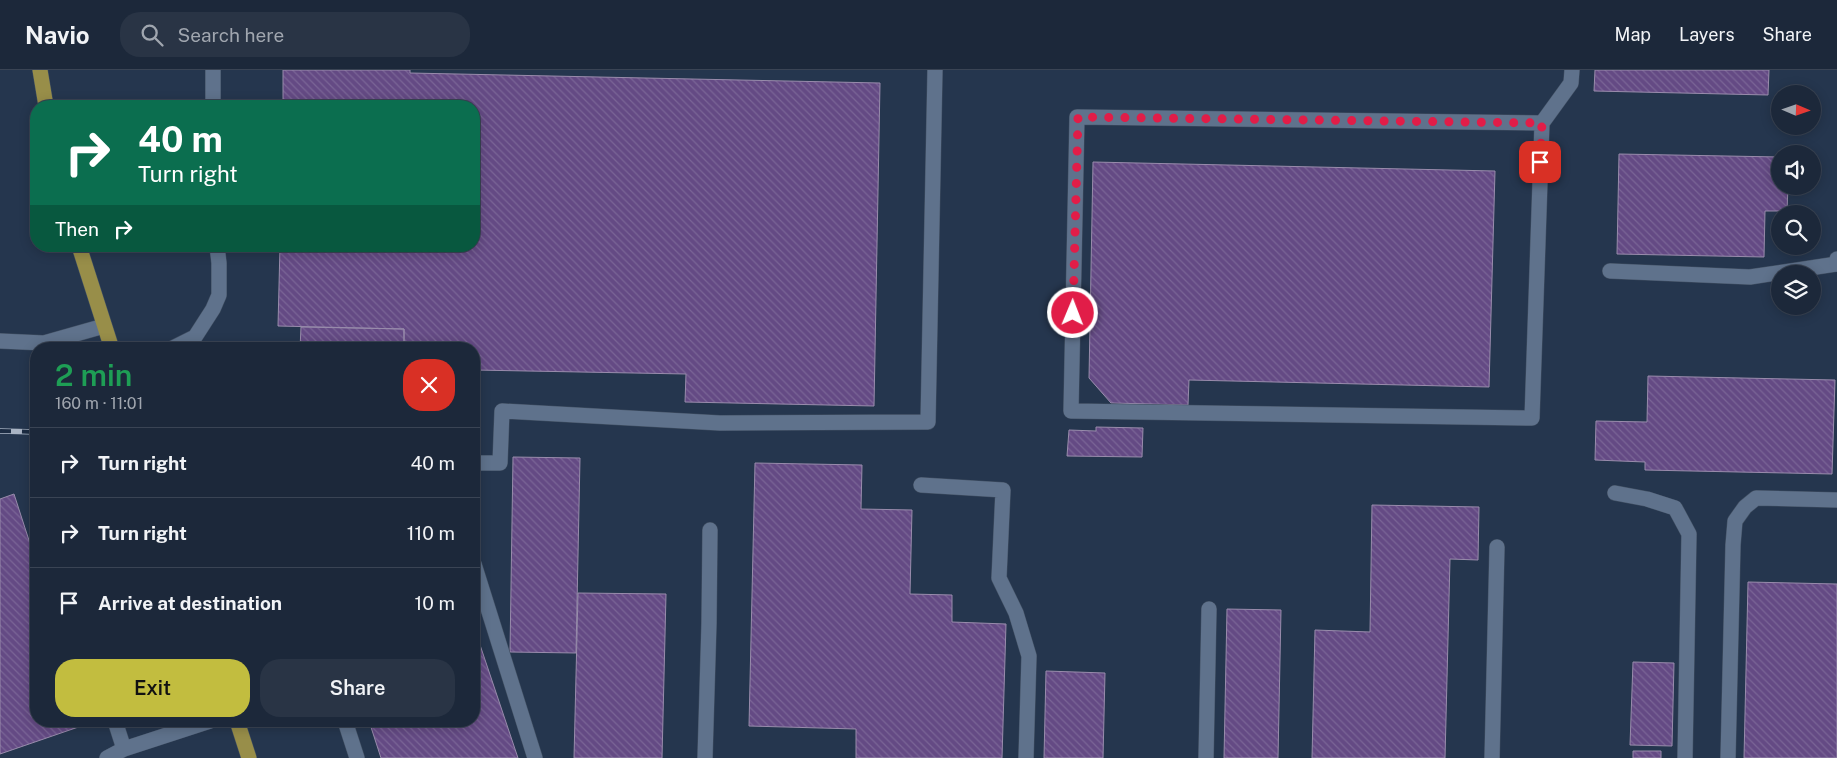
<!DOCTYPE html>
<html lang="en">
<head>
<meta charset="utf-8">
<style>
	body { margin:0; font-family:"Public Sans",sans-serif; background:#293445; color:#f1f3f6; height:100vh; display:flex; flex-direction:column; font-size:19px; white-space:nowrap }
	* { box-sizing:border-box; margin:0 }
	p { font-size:16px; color:#a0a6af }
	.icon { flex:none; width:28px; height:28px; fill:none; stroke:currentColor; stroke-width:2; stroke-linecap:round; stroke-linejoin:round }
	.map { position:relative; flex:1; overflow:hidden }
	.side { position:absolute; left:30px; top:272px; width:450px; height:385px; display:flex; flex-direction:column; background:#1c283a; border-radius:20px; box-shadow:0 2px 12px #0003,0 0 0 1px #3a4454 }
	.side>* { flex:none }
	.hud { position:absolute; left:30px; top:30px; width:450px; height:152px; border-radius:20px; box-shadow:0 2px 12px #0003,0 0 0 1px #3a4454; background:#0b6e4f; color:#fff; overflow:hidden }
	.needle { width:32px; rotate:92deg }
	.tools { position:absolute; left:1771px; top:15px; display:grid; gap:10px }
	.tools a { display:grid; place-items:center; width:50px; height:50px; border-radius:50%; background:#1c283a; box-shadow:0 2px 12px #0003,0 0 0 1px #3a4454; font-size:25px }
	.pin { position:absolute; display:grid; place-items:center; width:42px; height:42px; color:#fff; margin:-21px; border-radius:10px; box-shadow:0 2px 8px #0006 }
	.me { position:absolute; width:55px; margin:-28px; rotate:1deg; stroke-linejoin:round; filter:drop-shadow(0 0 4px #0008) }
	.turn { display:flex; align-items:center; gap:18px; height:105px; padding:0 25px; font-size:22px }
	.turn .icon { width:65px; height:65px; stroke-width:2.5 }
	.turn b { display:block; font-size:35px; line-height:42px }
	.then { display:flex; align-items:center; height:48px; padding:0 25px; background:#0003; gap:10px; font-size:19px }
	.round { display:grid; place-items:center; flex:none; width:52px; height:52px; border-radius:20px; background:#293445 }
	.headline { display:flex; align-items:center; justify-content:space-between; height:85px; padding:0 25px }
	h1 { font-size:30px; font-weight:600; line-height:38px; color:#1e9e55 }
	.cta { display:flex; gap:10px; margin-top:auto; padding:10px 25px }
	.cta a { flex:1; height:58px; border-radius:20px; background:#c2bd3f; color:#111; font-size:20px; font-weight:600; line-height:58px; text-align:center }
	.cta a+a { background:#293445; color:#f1f3f6 }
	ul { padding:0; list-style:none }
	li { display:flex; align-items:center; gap:15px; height:70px; padding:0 25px; border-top:1px solid #3a4454 }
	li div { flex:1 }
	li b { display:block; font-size:19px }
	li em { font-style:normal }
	header { display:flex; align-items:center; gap:30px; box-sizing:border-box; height:70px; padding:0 25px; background:#1c283a; border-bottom:1px solid #3a4454 }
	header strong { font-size:24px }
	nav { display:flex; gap:28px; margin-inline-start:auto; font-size:18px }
	.search { width:350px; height:45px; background:#293445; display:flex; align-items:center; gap:12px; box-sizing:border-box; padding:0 18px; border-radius:20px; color:#a0a6af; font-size:19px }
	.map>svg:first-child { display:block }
	.building { fill:url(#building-back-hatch); stroke:#998cac }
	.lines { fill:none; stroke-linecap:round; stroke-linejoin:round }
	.lane-casing { stroke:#425063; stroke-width:16 }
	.street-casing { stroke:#425063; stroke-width:16 }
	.primary-casing { stroke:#425063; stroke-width:16 }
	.lane { stroke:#5f728c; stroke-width:15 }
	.street { stroke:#5f728c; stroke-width:15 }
	.primary { stroke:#988e49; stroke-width:15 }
	.rail-casing { stroke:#a9b4c4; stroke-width:5.5 }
	.rail { stroke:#1c2c43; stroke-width:4; stroke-dasharray:11; stroke-linecap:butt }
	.route { stroke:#e11d48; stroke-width:9; stroke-dasharray:0 16.2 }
</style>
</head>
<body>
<header>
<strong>Navio</strong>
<div class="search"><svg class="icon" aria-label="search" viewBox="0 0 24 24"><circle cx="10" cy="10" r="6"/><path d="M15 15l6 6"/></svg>Search here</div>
<nav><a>Map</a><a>Layers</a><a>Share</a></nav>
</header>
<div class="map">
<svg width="1837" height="688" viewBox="0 0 1837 688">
	<defs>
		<pattern id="building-back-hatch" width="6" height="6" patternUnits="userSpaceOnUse" patternTransform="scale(1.25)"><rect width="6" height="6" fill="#644a84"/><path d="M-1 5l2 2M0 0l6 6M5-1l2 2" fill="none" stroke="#7a6596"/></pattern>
	</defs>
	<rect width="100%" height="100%" fill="#25364e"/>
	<path class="building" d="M283 0H410V3L880 13 874 336 685 332 686 304 474 300V279H404V259L278 256 280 176H474V36H283Z
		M1595 0H1769L1768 25 1594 21Z
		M1619 84 1780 87V116H1788L1787 141H1765L1764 187 1617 184Z
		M1093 92 1495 101 1489 317 1189 310 1188 335 1111 333 1089 308Z
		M301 257 404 259V279H300Z
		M1648 306 1835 310 1832 404 1645 400V392L1595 390 1596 351 1647 352Z
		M1096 357 1143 358 1142 387 1067 386 1069 360 1096 361Z
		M513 387 580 388 576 583 510 582Z
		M755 393 862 395 861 439 912 440 910 524 952 525V552L1006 554 1002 688H856V659L749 656Z
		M14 424 36 492V651H89L90 653 0 684V429Z
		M1372 435 1479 437 1478 490 1450 489 1445 688H1312L1315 560 1370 562Z
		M1748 512 1837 514V688H1744Z
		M578 523 666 524 662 688H574Z
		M1227 539 1281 540 1278 688H1224Z
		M474 557 518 688H381L369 651H474Z
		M1633 592 1674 593 1672 676 1630 675Z
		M1046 601 1105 603 1103 688H1044Z
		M1633 681H1661V688H1633Z"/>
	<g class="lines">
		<defs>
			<path id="lane" d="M213 0V36
				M1542 53 1077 47 1071 341 1532 348 1542 53 1571 13 1572 0
				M1610 201 1750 207 1837 194
				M0 271 44 273 104 256
				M171 279 195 267 213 239 219 225V193L217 176
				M474 393H500L502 341 720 353 928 352 935 0
				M921 415 1003 420 999 508 1016 543 1029 586 1026 688
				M1615 423 1647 429 1675 438 1689 464 1685 688
				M474 494 535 688
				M115 651 124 679
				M345 651 357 688
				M107 688 124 679 210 651
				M705 688 709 553 710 460
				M1206 688 1209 539
				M1492 688 1497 477
				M1728 688 1733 475 1735 451 1745 437 1756 428 1837 430"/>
			<path id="street" d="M1837 194V189"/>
			<path id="primary" d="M40 0 46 36
				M79 176 112 279
				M237 651 249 688"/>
		</defs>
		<use href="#lane" class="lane-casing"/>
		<use href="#street" class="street-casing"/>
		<use href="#primary" class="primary-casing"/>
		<use href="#lane" class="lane"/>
		<use href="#street" class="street"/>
		<use href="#primary" class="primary"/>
		<defs>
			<path id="rail" d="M0 361 36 362"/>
		</defs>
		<use href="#rail" class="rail-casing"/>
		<use href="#rail" class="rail"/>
	</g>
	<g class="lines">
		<path class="route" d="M1073 243 1078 47 1542 53 1540 92"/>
	</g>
</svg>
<div class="tools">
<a><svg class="needle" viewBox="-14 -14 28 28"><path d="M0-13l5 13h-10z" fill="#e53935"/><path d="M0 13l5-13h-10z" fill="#a0a6af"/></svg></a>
<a><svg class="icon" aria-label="sound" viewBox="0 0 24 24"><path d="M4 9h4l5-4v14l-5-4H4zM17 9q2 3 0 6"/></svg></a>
<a><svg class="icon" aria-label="search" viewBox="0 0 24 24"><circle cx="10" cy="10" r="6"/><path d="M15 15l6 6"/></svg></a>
<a><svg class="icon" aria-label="layers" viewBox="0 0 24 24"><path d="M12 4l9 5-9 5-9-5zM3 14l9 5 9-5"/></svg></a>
</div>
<div class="pin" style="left:1540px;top:92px;background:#d93025"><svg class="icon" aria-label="arrive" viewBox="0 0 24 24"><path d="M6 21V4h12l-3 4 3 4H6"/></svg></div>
<svg class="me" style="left:1073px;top:243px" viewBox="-20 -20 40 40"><circle r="17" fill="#e11d48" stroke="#fff" stroke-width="3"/><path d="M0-11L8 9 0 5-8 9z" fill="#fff"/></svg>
<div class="hud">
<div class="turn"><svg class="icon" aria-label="right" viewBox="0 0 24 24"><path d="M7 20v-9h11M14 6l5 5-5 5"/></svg><div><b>40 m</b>Turn right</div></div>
<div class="then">Then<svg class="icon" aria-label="right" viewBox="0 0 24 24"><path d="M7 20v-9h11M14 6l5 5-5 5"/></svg></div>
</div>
<section class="side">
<div class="headline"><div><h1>2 min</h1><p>160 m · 11:01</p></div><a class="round" style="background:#d93025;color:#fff"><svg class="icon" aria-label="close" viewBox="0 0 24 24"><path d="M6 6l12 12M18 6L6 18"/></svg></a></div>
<ul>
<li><svg class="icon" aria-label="right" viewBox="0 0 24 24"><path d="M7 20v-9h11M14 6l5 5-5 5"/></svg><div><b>Turn right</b></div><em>40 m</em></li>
<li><svg class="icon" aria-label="right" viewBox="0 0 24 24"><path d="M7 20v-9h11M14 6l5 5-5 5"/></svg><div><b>Turn right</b></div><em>110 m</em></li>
<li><svg class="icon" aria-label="arrive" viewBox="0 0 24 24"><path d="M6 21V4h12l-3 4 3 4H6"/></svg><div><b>Arrive at destination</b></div><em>10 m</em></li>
</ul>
<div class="cta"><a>Exit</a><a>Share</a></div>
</section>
</div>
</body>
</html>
